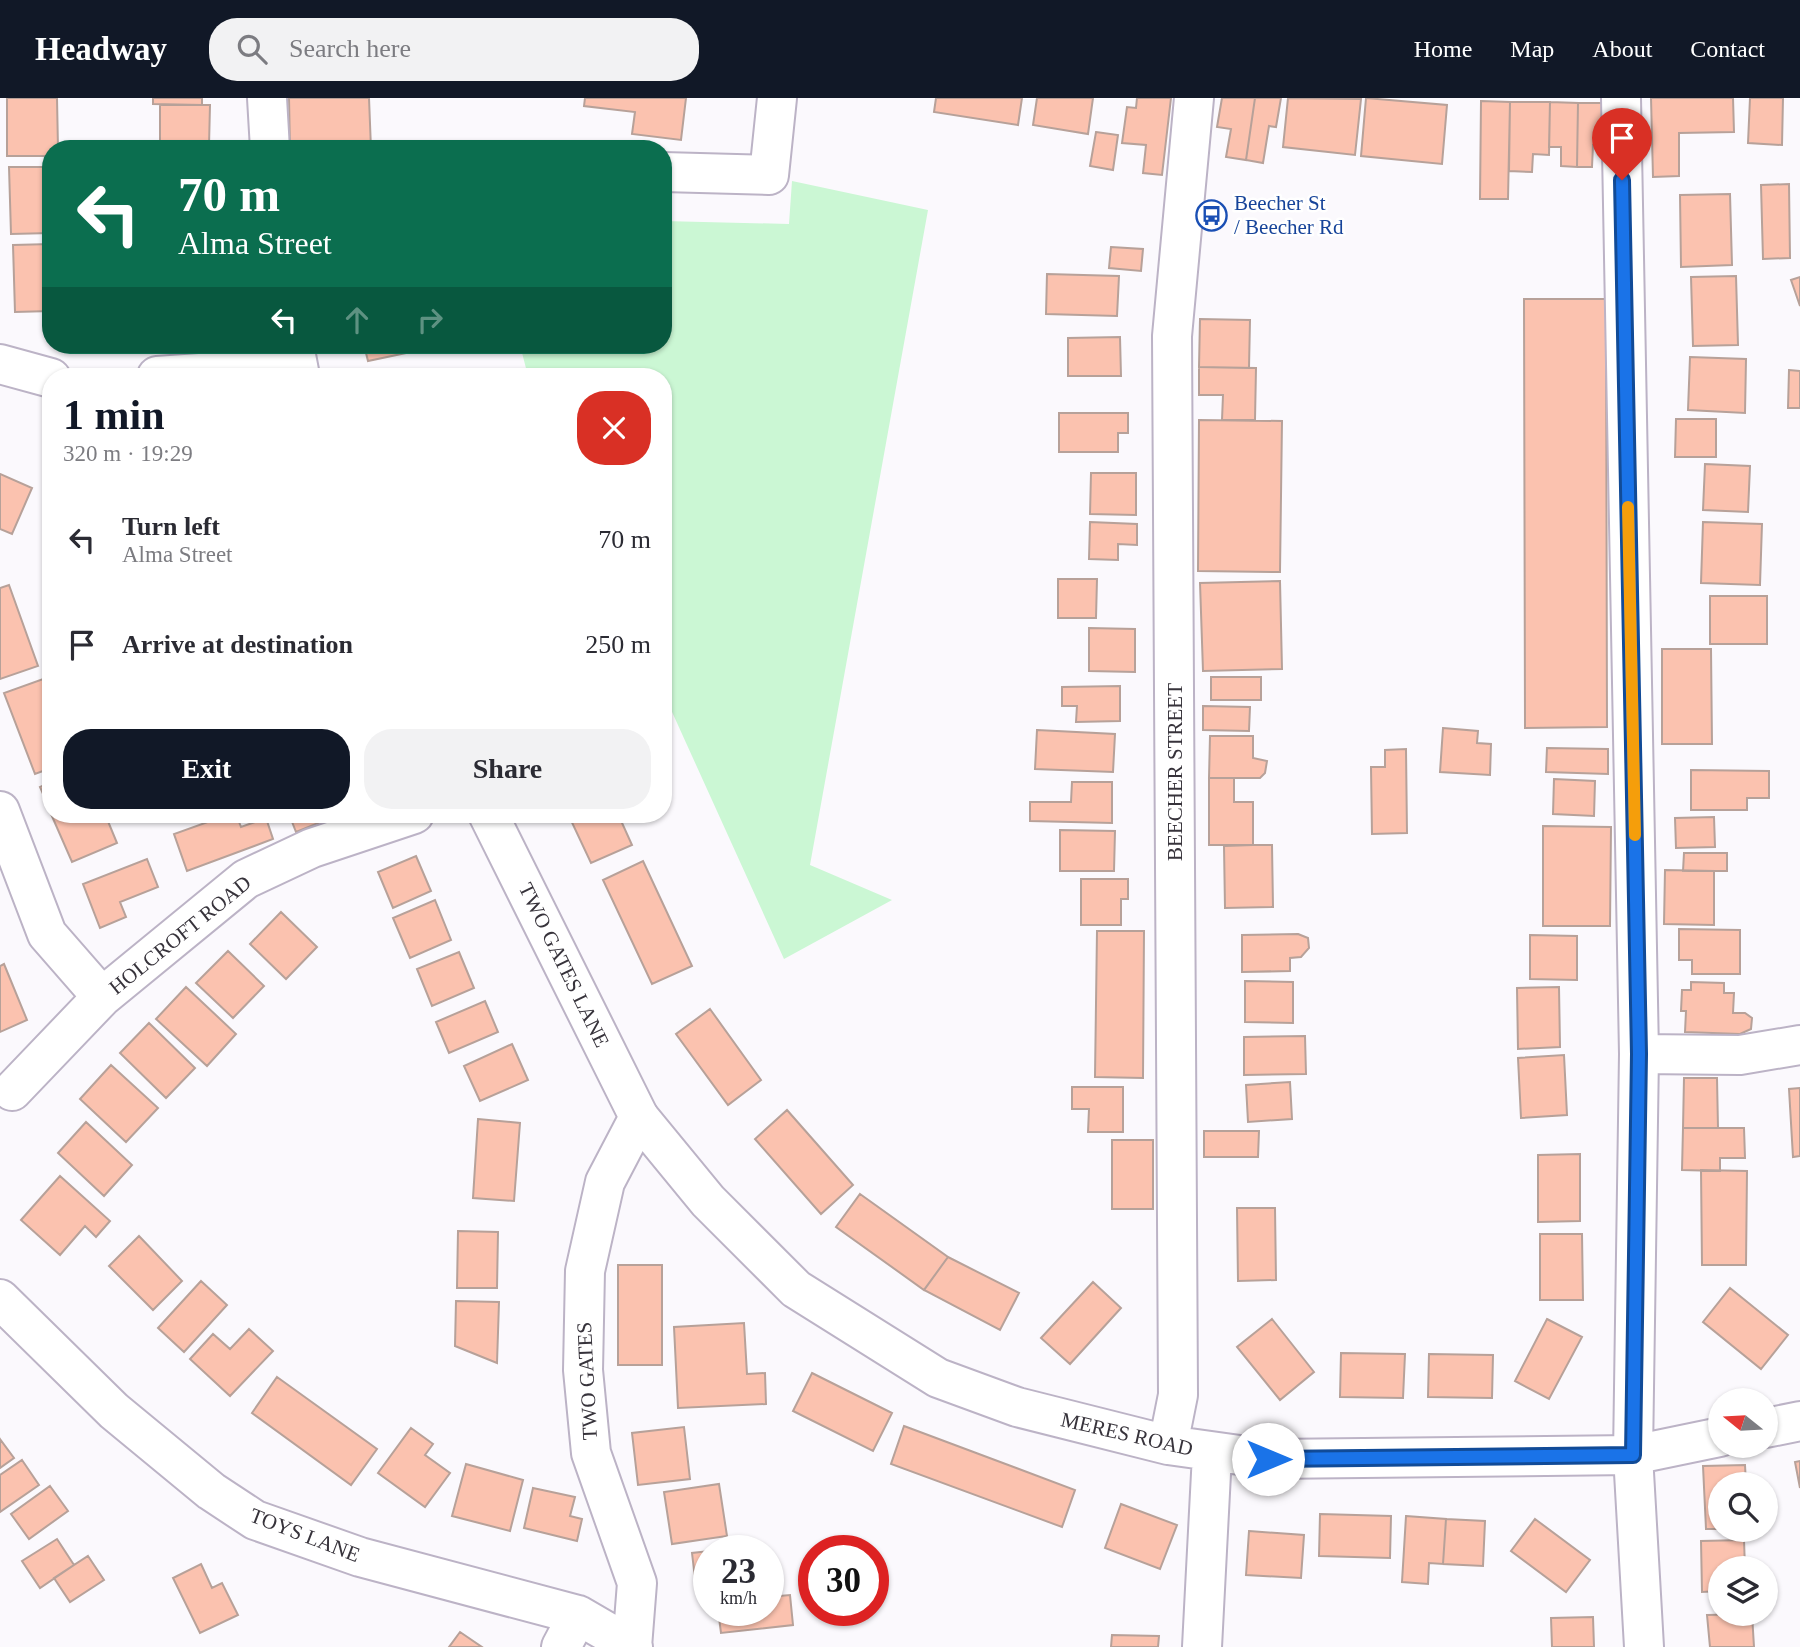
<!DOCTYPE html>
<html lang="en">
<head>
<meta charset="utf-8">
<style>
	body { margin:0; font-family:"Times New Roman",serif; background:#f2f2f3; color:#2b2b33; height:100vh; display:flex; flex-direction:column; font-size:26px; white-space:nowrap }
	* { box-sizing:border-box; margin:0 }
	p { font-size:23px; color:#7c7c81 }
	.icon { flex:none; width:38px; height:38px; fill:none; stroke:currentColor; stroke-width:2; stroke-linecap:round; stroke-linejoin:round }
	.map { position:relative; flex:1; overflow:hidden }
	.panel { position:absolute; left:42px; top:270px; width:630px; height:455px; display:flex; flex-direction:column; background:#fff; border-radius:28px; box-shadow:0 2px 5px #0004 }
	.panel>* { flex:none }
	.guide { position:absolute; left:42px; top:42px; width:630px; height:214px; border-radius:28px; box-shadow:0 2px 5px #0004; background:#0b6e4f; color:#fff; overflow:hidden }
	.needle { width:46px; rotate:288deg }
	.tools { position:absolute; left:1708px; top:1290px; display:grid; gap:14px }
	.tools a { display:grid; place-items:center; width:70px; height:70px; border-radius:50%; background:#fff; box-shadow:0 2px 5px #0004; font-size:35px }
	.speed { position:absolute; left:693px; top:1437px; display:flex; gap:14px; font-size:35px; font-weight:700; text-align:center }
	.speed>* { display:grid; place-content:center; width:91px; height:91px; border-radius:50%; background:#fff; box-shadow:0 2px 5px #0004; line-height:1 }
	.speed small { font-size:18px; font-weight:400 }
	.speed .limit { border:10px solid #d22; background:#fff; color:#111 }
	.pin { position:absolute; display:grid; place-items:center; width:60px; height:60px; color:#fff; margin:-72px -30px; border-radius:50% 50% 50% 0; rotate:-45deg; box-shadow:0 0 7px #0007 }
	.pin .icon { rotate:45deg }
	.me { position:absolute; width:77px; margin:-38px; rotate:90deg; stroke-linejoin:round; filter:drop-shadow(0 0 5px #0008) }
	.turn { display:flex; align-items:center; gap:24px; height:147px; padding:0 21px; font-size:32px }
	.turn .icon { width:91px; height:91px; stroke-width:2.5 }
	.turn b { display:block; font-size:49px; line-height:60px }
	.lanes { display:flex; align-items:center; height:66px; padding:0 21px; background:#0003; justify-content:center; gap:35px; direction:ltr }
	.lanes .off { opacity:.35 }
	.round { display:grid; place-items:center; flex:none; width:74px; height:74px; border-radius:28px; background:#f2f2f3 }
	.summary { display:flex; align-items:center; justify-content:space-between; height:119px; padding:0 21px }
	h1 { font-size:42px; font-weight:800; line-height:52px; color:#111827 }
	.button { display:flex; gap:14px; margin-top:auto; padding:14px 21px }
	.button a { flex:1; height:80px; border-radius:28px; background:#111827; color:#fff; font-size:28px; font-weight:800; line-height:80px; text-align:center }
	.button a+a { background:#f2f2f3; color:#2b2b33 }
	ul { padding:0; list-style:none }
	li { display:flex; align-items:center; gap:21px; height:105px; padding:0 21px }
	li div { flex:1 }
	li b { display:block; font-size:26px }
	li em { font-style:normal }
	header { display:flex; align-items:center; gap:42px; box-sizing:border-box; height:98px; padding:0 35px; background:#111827; color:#fff }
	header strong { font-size:33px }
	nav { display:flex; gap:38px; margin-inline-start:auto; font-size:24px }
	.search { width:490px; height:63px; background:#f2f2f3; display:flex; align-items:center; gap:18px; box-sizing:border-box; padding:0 24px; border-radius:28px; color:#7c7c81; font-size:26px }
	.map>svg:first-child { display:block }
	.green { fill:#cbf7d4 }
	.building { fill:#fbc2af; stroke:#b7a199; stroke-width:2 }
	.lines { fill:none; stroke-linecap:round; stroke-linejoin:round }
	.minor-casing { stroke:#bcb3c6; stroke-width:42 }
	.tertiary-casing { stroke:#bcb3c6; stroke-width:42 }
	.minor { stroke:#fff; stroke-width:38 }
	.tertiary { stroke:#fff; stroke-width:38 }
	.route-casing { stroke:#114b97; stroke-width:18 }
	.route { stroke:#1a73e8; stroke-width:12 }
	.slow { stroke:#f59e0b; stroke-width:12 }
	.labels { text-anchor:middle; stroke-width:5; stroke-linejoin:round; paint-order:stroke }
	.transit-label { font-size:21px; fill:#164399; stroke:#fff; text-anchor:start }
	.street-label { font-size:21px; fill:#37333b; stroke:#fff }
</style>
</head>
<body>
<header>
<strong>Headway</strong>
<div class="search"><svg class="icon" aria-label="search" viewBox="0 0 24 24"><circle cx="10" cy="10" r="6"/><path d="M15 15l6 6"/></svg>Search here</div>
<nav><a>Home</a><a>Map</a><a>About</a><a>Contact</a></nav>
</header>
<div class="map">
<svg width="1800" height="1549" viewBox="0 0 1800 1549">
	<rect width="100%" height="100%" fill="#fbf9fd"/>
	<path class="green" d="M792 83 928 112 810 767 892 802 784 861 663 594V278H528L520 247H663V123L789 126Z"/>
	<path class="building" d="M7 0H57L58 51H51V58H7Z
		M153 0H202V7L153 6Z
		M289 0H369L371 51H290Z
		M585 0H686L681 42 632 36 635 14 584 8Z
		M936 0H1022L1018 27 934 14Z
		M1037 0H1093L1088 36 1033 27Z
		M1137 0H1171L1162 77 1143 75 1146 47 1122 45 1127 9 1136 10Z
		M1222 0H1255L1246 62 1226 59 1231 31 1217 29Z
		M1255 0H1281L1276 29 1269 28 1263 65 1246 62Z
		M1288 0 1361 1 1355 57 1283 49Z
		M1366 0 1447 7 1442 66 1361 58Z
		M1651 0H1733L1734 34 1679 35V78L1653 79Z
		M1750 0H1783L1782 47 1748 45Z
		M1481 3 1510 4 1508 101H1480Z
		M1510 4H1550L1549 57 1533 56 1532 74 1509 73Z
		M1550 4 1578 5 1577 69 1561 68V49H1549Z
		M1578 5H1605L1604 47H1593L1592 69H1577Z
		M160 7H210L209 48H160Z
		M1096 34 1118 37 1113 72 1090 68Z
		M9 69H51V135L11 136Z
		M1789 86 1790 160 1763 161 1761 87Z
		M1730 96 1732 167 1681 169 1680 97Z
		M51 146V213L15 214 13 147Z
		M1111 149 1143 151 1141 173 1109 170Z
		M1047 176 1119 178 1117 218 1046 216Z
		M1736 178 1738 247 1693 248 1691 179Z
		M1800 179V208L1791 182Z
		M1524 201H1606L1607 629 1525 630Z
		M1200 221 1250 222 1249 270 1199 269Z
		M1120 239 1121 278H1068V240Z
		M364 247H409L411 254 368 263Z
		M1690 259 1746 261 1745 315 1688 312Z
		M1199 269 1256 270 1255 322H1222L1223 297H1199Z
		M415 272 417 278H395Z
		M1789 272 1800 273V310H1788Z
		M1059 315H1128V335H1118V354H1059Z
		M1676 321H1716V359H1675Z
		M1199 322 1282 323 1280 474 1198 473Z
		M1705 366 1750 368 1748 414 1703 412Z
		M1091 375H1136V417L1090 416Z
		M0 376 32 390 12 436 0 431Z
		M1090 424 1137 426V447L1118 446V462L1089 461Z
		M1703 424 1762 426 1760 487 1701 485Z
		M1058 481H1097L1096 520H1058Z
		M1280 483 1282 571 1203 573 1200 485Z
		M9 487 38 568 0 581V490Z
		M1710 498H1767V546H1710Z
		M1089 530 1135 531V574L1089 573Z
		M1662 551H1711L1712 646H1662Z
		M1211 579H1261V602H1211Z
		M46 580 51 592V670L35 676 4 595Z
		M1120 588V623L1076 624 1077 608H1062V589Z
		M1203 608 1250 609 1249 633 1203 632Z
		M1443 630 1478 633 1477 645 1491 646 1490 677 1440 674Z
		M1037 632 1115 636 1113 674 1035 671Z
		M1210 638H1253V660L1267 663 1265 675 1260 680H1209Z
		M1547 650 1608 651V676L1546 674Z
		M1406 651 1407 735 1372 736 1371 669H1385V652Z
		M1691 672 1769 673V700H1747V712H1691Z
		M1209 680H1234V704H1253V747H1209Z
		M1554 681 1595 683 1594 718 1553 716Z
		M51 684V714L40 689Z
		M1072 684H1112V725L1030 723V704H1071Z
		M51 716H105L117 745 72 764Z
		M230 716H236L241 729 266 720 273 741 187 773 174 736Z
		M289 716H341L296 734Z
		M568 716H618L632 747 591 765Z
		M1714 719 1715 749 1676 750 1675 720Z
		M1543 728 1611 729 1610 828H1543Z
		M1060 732 1115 733 1114 773H1060Z
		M1253 747H1272L1273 809 1225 810 1224 748Z
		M1684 755H1727V773H1683Z
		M416 758 431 793 393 810 378 774Z
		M147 761 158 789 120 804 126 819 100 830 83 786Z
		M643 763 692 868 652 886 603 782Z
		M1665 772 1714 773V827L1664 826Z
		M1081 781H1128V801H1121V827H1081Z
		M435 802 451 842 410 860 393 820Z
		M281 814 317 849 286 881 250 846Z
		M1679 831 1740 832V876H1692V862H1679Z
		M1097 833H1144L1143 980 1095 979Z
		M1298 836 1308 840 1309 850 1301 859 1290 860V873L1242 874V837Z
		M1530 837 1577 838V882L1530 881Z
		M228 853 264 888 233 920 196 885Z
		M459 854 474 890 432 908 417 871Z
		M4 866 27 922 0 934V868Z
		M1245 883 1293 884V925L1245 924Z
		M1691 884 1724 885V895H1734L1733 915H1745L1752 920 1751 931 1740 936 1685 934 1686 913H1681L1682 892H1691Z
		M186 889 236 936 207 968 156 921Z
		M1559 889 1560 949 1518 951 1517 890Z
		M485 903 498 934 449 955 436 924Z
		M710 911 761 982 728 1007 676 936Z
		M149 925 195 970 166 1000 120 955Z
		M1305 938 1306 976 1244 977V939Z
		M512 946 528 982 480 1003 464 968Z
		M1564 957 1567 1017 1521 1020 1518 960Z
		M111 967 158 1010 126 1044 80 1001Z
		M1684 980H1717L1718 1030H1683Z
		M1290 984 1292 1021 1248 1024 1246 987Z
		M1072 989H1123V1034H1088L1089 1011H1072Z
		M1800 990V1058L1793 1059 1789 991Z
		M787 1012 853 1087 821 1116 755 1041Z
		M478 1021 520 1025 514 1103 473 1100Z
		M86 1024 132 1067 104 1098 58 1055Z
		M1683 1030H1744L1745 1060H1720V1073L1682 1072Z
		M1204 1033H1259L1258 1059H1204Z
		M1112 1042H1153V1111H1112Z
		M1580 1056V1123L1538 1124V1057Z
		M1701 1072 1747 1073 1746 1167H1702Z
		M60 1078 110 1123 96 1139 85 1128 60 1157 21 1122Z
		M860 1096 948 1159 924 1192 836 1129Z
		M1237 1110H1275L1276 1182 1238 1183Z
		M458 1133 498 1134 497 1190H457Z
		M1540 1136H1582L1583 1202H1540Z
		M139 1138 182 1183 153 1212 109 1168Z
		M948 1159 1019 1195 1000 1232 924 1192Z
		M618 1167H662V1267H618Z
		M201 1183 227 1207 184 1254 158 1230Z
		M1093 1184 1121 1210 1070 1266 1041 1240Z
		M1730 1190 1788 1237 1761 1271 1703 1224Z
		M456 1203 499 1204 497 1265 455 1248Z
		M1272 1221 1314 1274 1280 1302 1237 1249Z
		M1547 1221 1582 1239 1549 1301 1515 1283Z
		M744 1225 747 1276 765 1275 766 1306 678 1310 674 1229Z
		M249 1231 273 1253 230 1298 190 1261 213 1236 230 1251Z
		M1341 1255 1405 1256 1403 1300 1340 1299Z
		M1429 1256 1493 1257 1492 1300 1428 1299Z
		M812 1275 892 1315 873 1353 793 1313Z
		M277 1279 377 1351 351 1387 252 1315Z
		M904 1328 1075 1392 1062 1429 891 1366Z
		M684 1329 690 1381 638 1387 632 1335Z
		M411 1330 433 1346 425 1357 450 1375 425 1409 378 1375Z
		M0 1341 14 1360 0 1370Z
		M22 1362 39 1387 0 1414V1377Z
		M1800 1363V1390L1795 1364Z
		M466 1366 523 1382 510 1433 452 1418Z
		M1745 1367 1746 1386H1720V1431H1706L1703 1368Z
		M719 1386 727 1438 672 1446 664 1394Z
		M50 1388 68 1413 29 1441 11 1416Z
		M533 1390 575 1399 570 1418 582 1421 577 1443 524 1430Z
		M1121 1406 1177 1427 1160 1471 1105 1450Z
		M1320 1416 1391 1418 1390 1460 1319 1458Z
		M1406 1418 1446 1421 1443 1466 1429 1465 1428 1486 1402 1484Z
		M1446 1421 1485 1423 1483 1468 1443 1466Z
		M1535 1421 1590 1462 1566 1494 1511 1453Z
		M1249 1433 1304 1437 1301 1480 1246 1477Z
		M57 1441 74 1467 40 1490 22 1463Z
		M1744 1442 1745 1470H1720V1493L1702 1494 1701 1443Z
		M750 1448V1452H714Z
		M709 1453V1487L696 1489 692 1455Z
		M88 1458 104 1482 70 1504 54 1480Z
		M201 1466 212 1490 222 1485 238 1517 200 1535 173 1480Z
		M790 1497 793 1527 721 1535 718 1512H768V1499Z
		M1752 1516 1754 1549H1710L1707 1517Z
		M1593 1519 1594 1549H1552L1551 1520Z
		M460 1534 482 1549H449Z
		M1112 1537 1159 1538 1158 1549H1111Z"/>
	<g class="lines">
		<defs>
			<path id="minor" d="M1621 0 1639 956 1633 1357 1644 1549
				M663 74 769 77 777 0
				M0 266 51 280
				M157 278 297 268
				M0 713 47 836 102 899
				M1639 956 1740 957 1800 947
				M12 993 102 899 246 781 312 750 414 716
				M639 1019 708 1103 796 1191 938 1280 1017 1309 1168 1347 1268 1361 1633 1357 1720 1339
				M1766 1330 1800 1323
				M1168 1347 1178 1297 1172 238 1194 0
				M1202 1549 1212 1356"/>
			<path id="tertiary" d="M267 0 270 51
				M294 247 300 278
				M488 716 639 1019 605 1084 585 1173 583 1272 591 1355 637 1485 632 1549
				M0 1201 114 1313 211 1393 255 1422 360 1459 578 1517 633 1549
				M561 1549 578 1517"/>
		</defs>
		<use href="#minor" class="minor-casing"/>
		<use href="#tertiary" class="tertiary-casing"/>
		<use href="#minor" class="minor"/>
		<use href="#tertiary" class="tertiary"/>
	</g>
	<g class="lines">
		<defs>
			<path id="route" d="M1268 1361 1633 1357 1639 956 1622 82"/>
		</defs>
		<use href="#route" class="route-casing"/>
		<use href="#route" class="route"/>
		<path class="slow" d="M1628 409 1635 737"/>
	</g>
	<defs>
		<symbol id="bus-ring" viewBox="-11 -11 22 22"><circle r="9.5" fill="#fff" stroke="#1a4fb4" stroke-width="1.5"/><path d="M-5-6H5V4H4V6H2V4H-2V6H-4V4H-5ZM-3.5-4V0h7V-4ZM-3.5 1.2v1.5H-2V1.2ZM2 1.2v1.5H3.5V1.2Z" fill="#1a4fb4"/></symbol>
	</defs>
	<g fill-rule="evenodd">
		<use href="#bus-ring" x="1194" y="100" width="35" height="35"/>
	</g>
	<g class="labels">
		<g class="transit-label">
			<text x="1234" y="112">Beecher St<tspan x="1234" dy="24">/ Beecher Rd</tspan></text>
		</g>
		<g class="street-label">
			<text transform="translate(1175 674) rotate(-90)" y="7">BEECHER STREET</text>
			<text transform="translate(180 837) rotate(-39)" y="7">HOLCROFT ROAD</text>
			<text transform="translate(564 867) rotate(64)" y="7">TWO GATES LANE</text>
			<text transform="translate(587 1283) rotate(-93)" y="7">TWO GATES</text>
			<text transform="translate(1127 1336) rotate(13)" y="7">MERES ROAD</text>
			<text transform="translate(305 1437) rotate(21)" y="7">TOYS LANE</text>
		</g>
	</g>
</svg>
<div class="tools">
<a><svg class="needle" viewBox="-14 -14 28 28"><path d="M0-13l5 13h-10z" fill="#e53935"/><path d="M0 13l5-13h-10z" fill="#7c7c81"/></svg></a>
<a><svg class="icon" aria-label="search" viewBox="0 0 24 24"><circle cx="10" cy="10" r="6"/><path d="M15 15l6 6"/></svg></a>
<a><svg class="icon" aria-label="layers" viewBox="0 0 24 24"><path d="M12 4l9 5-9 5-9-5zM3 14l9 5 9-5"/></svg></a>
</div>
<div class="speed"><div>23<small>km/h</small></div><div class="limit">30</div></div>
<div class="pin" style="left:1622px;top:82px;background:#d93025"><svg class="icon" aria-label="arrive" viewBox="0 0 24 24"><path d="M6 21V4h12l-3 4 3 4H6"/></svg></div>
<svg class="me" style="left:1268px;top:1361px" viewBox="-20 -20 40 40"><circle r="19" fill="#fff"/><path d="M0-13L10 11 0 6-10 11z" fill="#1a73e8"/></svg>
<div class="guide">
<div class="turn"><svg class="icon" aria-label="left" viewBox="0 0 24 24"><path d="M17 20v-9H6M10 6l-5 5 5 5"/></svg><div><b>70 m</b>Alma Street</div></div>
<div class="lanes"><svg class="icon" aria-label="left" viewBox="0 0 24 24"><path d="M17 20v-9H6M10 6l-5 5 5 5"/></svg><svg class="icon off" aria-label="ahead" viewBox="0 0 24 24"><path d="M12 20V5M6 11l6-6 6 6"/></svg><svg class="icon off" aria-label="right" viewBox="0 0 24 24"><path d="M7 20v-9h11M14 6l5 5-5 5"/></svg></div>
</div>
<section class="panel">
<div class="summary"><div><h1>1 min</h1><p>320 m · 19:29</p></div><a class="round" style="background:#d93025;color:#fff"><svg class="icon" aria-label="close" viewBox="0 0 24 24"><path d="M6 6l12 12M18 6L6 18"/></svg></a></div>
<ul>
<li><svg class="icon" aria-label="left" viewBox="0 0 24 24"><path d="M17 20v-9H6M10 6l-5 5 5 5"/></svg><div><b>Turn left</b><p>Alma Street</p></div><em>70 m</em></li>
<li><svg class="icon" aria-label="arrive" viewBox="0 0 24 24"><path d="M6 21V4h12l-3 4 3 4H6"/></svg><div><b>Arrive at destination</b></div><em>250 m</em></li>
</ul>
<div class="button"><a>Exit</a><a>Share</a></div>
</section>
</div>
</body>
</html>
